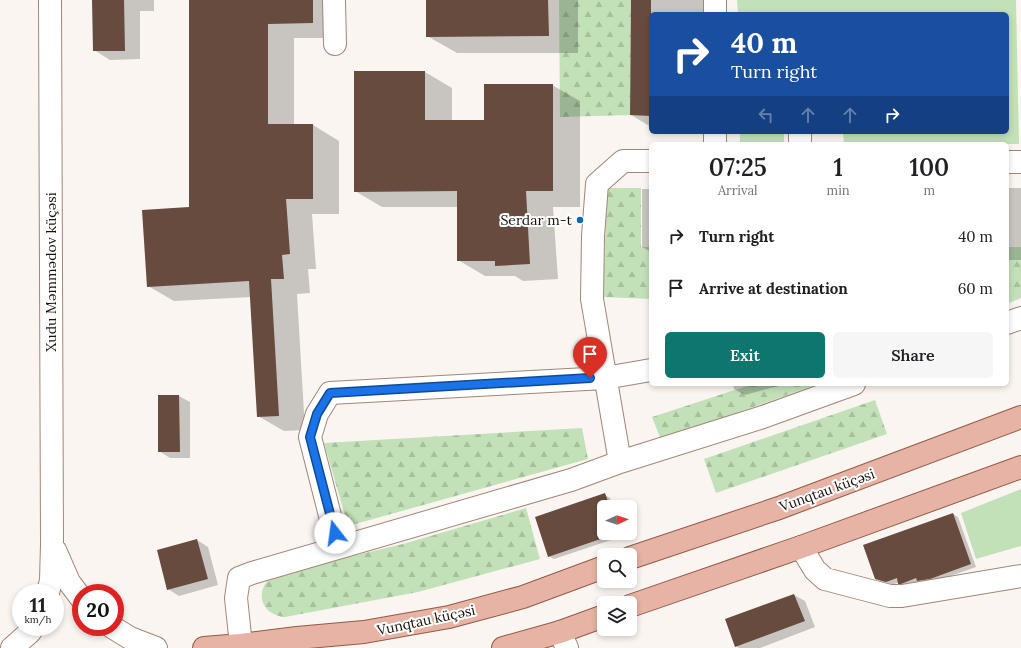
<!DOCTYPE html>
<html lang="en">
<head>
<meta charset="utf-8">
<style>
	body { margin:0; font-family:Lora,serif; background:#f6f6f6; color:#202124; height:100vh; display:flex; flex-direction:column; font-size:15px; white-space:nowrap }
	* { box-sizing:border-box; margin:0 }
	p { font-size:13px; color:#757577 }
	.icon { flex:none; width:22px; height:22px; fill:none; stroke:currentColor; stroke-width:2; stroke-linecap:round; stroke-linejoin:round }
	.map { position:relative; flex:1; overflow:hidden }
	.details { position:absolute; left:649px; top:142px; width:360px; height:244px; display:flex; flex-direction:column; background:#fff; border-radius:6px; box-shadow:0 2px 6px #0003 }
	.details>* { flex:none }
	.hud { position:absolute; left:649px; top:12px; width:360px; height:122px; border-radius:6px; box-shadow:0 2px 6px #0003; background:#1a4fa0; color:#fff; overflow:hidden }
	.needle { width:26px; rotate:87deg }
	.tools { position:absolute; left:597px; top:500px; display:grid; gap:8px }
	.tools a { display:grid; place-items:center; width:40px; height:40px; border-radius:6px; background:#fff; box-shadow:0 2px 6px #0003; font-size:20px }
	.speed { position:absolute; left:12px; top:584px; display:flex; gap:8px; font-size:20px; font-weight:700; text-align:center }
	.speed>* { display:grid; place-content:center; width:52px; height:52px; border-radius:50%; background:#fff; box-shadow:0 2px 6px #0003; line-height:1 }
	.speed small { font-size:10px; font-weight:400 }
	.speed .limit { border:6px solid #d22; background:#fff; color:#111 }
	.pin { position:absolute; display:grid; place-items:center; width:34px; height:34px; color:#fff; margin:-41px -17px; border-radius:50% 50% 50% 0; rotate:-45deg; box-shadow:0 0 4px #0007 }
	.pin .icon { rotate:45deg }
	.me { position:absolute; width:44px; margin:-22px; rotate:345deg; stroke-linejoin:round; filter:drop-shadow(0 0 3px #0008) }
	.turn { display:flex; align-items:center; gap:14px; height:84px; padding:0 16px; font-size:18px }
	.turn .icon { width:52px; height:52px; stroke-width:2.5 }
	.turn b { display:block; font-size:28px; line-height:34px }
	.lanes { display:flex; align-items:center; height:38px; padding:0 16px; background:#0003; justify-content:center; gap:20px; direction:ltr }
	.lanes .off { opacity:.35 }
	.eta { display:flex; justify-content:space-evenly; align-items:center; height:68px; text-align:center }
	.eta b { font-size:24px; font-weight:600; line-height:28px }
	.button { display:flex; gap:8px; margin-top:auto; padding:8px 16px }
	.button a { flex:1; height:46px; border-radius:6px; background:#0f766e; color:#fff; font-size:16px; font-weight:600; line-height:46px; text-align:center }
	.button a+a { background:#f6f6f6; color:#202124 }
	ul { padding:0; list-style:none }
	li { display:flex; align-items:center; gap:12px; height:52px; padding:0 16px }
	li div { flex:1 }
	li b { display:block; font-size:15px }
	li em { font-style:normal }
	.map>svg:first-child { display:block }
	.forest { fill:url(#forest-firs) }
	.park { fill:#c2e1b9 }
	.shadow { fill:#0003 }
	.building { fill:#674b3f }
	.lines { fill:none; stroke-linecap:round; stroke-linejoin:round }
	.minor-casing { stroke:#a38675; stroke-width:24 }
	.major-casing { stroke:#945946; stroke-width:24 }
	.minor { stroke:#fff; stroke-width:22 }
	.major { stroke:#e6b3a4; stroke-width:22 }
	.route-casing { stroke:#114b97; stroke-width:10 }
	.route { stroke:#1a73e8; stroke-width:7 }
	.poi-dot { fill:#0c6ab7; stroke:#fff; stroke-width:1.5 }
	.labels { text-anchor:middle; stroke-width:4; stroke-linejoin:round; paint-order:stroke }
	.poi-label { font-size:14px; fill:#1a0f09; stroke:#fff; text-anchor:end }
	.street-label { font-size:14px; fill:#1a0f09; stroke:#fff }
</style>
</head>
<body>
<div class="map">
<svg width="1021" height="648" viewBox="0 0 1021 648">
	<defs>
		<pattern id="forest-firs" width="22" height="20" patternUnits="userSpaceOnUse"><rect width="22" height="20" fill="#c2e1b9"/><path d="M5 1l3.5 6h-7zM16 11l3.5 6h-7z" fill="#a6c09e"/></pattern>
	</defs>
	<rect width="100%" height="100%" fill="#fbf5f1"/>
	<path class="forest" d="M559 0H631L630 115 560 117Z
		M607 188H641V247H651V299L603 297Z
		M1007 247H1021V298L1007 304Z
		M753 384H818L661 440 652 417Z
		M875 400 887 434 716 493 704 459Z
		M582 428 588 459 348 526 324 443Z
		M526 508 540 559 418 592 285 617C259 615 253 587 276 574L403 544Z"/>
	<path class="park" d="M737 0H1016L1019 144H844L843 132H1007V14H738Z
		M740 132H784V144H740Z
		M1021 489V546L976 559 961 513Z"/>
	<path class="shadow" d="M93 0H154V11H140V59L110 60 94 50Z
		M190 0H340L339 38H294V125H313L339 141V214H312L316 269H308L310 293 297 294 305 430 284 431 258 416 251 297 174 301 148 286 190 208Z
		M427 0H578V53H457L427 36Z
		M632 0H712V14H651V127L631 115Z
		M425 72 452 88V121H485L552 85 580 101V207H553L558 279 523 281 515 276H485L458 260V207H382L355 191Z
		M1007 188H1021V260H1007Z
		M642 189H651V252L642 247Z
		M733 384H785L745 395 734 389Z
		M159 396H179L190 402V458H170L159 451Z
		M605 495 610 498 613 507H604V533H622L623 536 554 559 548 556Z
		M953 514 958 517 976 567 936 581 923 583 919 581 905 586 899 582 892 585 882 582 876 579Z
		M197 540 208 547 218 585 179 596 168 589Z
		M794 595 805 601 815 627 760 648H739L736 646Z"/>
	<path class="building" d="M92 0H124L125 51H93Z
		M189 0H313V23L268 24V124H313V199H286L290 254 282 255 284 279H271L279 416 257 417 249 281 147 287 142 210 189 207Z
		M426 0H548L549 36 426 37Z
		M631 0H651V116L630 115Z
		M354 71H425V120H484V84H553V191H526L530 264 495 266V261H457V191L354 192Z
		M158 395H179L180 452H158Z
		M605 493 610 507H604V533H618L548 557 535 517Z
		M953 513 971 564 930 579 917 581 916 578 901 584H898L897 578 886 582 875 579 863 545Z
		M197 539 208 579 167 590 157 550Z
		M794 594 805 621 735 647 725 619Z"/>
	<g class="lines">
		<defs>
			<path id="minor" d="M334 0 335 44
				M715 14V0
				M715 144V132
				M800 144V132
				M1007 162H1021
				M1007 323 1021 318
				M620 462 592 299 593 236 597 184 623 161H651
				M338 547 310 437 317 414 330 393 605 378 651 370
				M801 547 815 570 825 579 890 596H902L1021 576
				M55 550 69 582 81 598
				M48 593 51 580 52 544 50 0
				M112 627 130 638 156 648
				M560 632 567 648
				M241 645 236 598 239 578 252 573 571 480 620 462 763 417 854 384
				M12 648 30 632 33 627"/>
			<path id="major" d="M630 558 779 508 1021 417
				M630 606 801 547 1021 467
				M204 648 241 645 297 638 364 632 449 617 523 597 604 567
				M503 648 560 632 604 616"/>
		</defs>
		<use href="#minor" class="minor-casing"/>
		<use href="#major" class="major-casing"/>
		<use href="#minor" class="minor"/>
		<use href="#major" class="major"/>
	</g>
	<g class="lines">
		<defs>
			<path id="route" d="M335 533 310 437 317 414 330 393 590 378"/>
		</defs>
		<use href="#route" class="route-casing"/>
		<use href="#route" class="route"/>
	</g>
	<circle class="poi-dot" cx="580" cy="220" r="4"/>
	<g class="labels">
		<g class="poi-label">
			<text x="572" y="225">Serdar m-t</text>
		</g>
		<g class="street-label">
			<text transform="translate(51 272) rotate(-90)" y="5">Xudu Məmmədov küçəsi</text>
			<text transform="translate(827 490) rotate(-20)" y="5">Vunqtau küçəsi</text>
			<text transform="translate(426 620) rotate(-12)" y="5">Vunqtau küçəsi</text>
		</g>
	</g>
</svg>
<div class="tools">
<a><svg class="needle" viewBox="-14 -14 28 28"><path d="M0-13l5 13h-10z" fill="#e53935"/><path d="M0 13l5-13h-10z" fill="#757577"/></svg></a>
<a><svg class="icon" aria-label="search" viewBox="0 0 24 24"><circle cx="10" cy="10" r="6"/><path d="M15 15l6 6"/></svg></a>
<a><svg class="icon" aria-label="layers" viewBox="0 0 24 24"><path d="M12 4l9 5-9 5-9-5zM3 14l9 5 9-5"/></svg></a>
</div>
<div class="speed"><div>11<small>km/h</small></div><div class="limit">20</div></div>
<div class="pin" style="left:590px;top:378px;background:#d93025"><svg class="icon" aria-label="arrive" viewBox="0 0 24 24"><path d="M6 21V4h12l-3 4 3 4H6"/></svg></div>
<svg class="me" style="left:335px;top:533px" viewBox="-20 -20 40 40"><circle r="19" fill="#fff"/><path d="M0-13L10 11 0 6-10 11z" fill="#1a73e8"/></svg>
<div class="hud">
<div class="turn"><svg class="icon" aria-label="right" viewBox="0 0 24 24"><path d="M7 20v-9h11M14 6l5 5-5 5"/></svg><div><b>40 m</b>Turn right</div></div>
<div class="lanes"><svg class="icon off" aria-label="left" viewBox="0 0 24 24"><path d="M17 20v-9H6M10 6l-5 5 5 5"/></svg><svg class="icon off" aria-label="ahead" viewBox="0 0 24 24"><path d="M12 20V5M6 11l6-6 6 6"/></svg><svg class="icon off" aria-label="ahead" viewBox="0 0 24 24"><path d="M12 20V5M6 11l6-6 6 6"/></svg><svg class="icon" aria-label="right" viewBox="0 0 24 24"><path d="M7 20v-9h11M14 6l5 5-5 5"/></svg></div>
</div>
<section class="details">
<div class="eta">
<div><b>07:25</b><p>Arrival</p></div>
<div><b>1</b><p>min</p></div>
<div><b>100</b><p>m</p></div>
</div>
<ul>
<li><svg class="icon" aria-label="right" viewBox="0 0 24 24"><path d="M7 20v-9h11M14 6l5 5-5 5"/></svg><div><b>Turn right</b></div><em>40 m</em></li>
<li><svg class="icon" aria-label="arrive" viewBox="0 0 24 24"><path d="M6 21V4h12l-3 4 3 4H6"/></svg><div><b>Arrive at destination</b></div><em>60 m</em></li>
</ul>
<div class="button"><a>Exit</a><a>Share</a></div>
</section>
</div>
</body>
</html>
